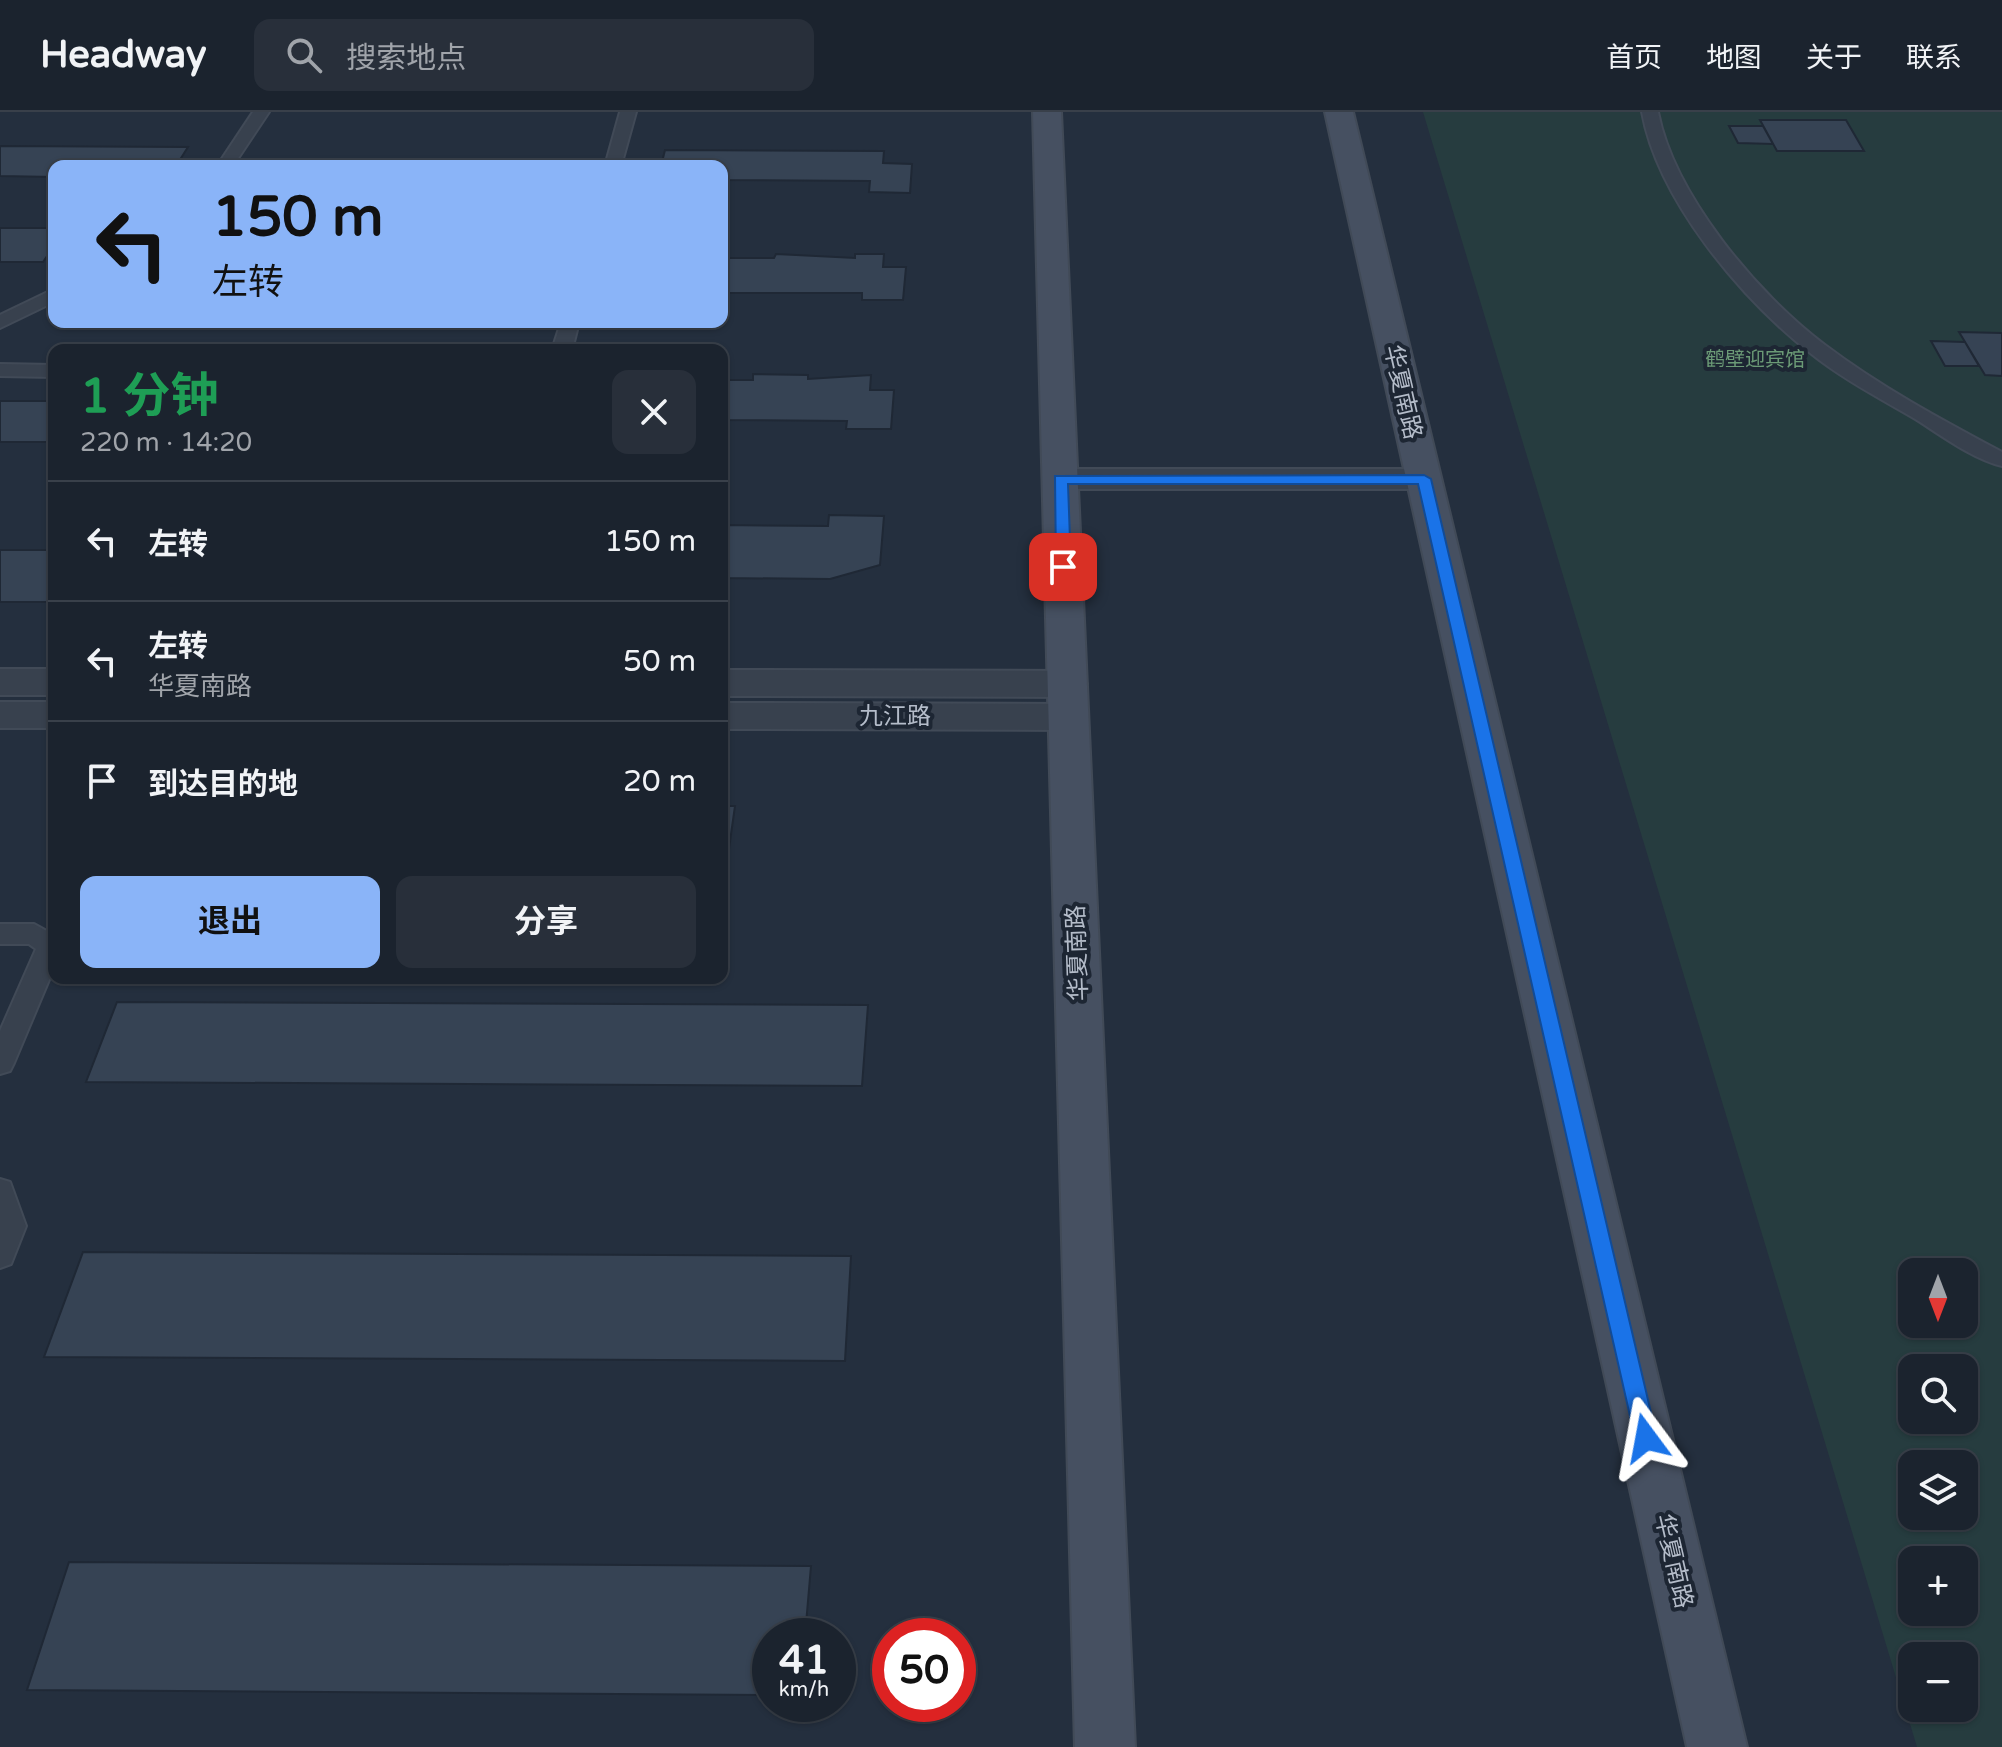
<!DOCTYPE html>
<html lang="zh">
<head>
<meta charset="utf-8">
<style>
	body { margin:0; font-family:"Varela Round","Noto Sans SC",sans-serif; background:#282f3a; color:#f1f3f6; height:100vh; display:flex; flex-direction:column; font-size:30px; white-space:nowrap }
	* { box-sizing:border-box; margin:0 }
	p { font-size:26px; color:#a0a4aa }
	.icon { flex:none; width:44px; height:44px; fill:none; stroke:currentColor; stroke-width:2; stroke-linecap:round; stroke-linejoin:round }
	.map { position:relative; flex:1; overflow:hidden }
	.details { position:absolute; left:48px; top:232px; width:680px; height:640px; display:flex; flex-direction:column; background:#1b232e; border-radius:16px; box-shadow:0 2px 6px #0004,0 0 0 2px #39404a }
	.details>* { flex:none }
	.hud { position:absolute; left:48px; top:48px; width:680px; height:168px; border-radius:16px; box-shadow:0 2px 6px #0004,0 0 0 2px #39404a; background:#8ab4f8; color:#111; overflow:hidden }
	.needle { width:52px; rotate:180deg }
	.tools { position:absolute; left:1898px; top:1146px; display:grid; gap:16px }
	.tools a { display:grid; place-items:center; width:80px; height:80px; border-radius:16px; background:#1b232e; box-shadow:0 2px 6px #0004,0 0 0 2px #39404a; font-size:40px }
	.speed { position:absolute; left:752px; top:1506px; display:flex; gap:16px; font-size:40px; font-weight:700; text-align:center }
	.speed>* { display:grid; place-content:center; width:104px; height:104px; border-radius:50%; background:#1b232e; box-shadow:0 2px 6px #0004,0 0 0 2px #39404a; line-height:1 }
	.speed small { font-size:20px; font-weight:400 }
	.speed .limit { border:12px solid #d22; background:#fff; color:#111 }
	.pin { position:absolute; display:grid; place-items:center; width:68px; height:68px; color:#fff; margin:-34px; border-radius:16px; box-shadow:0 4px 12px #0006 }
	.me { position:absolute; width:88px; margin:-44px; rotate:347deg; stroke-linejoin:round; filter:drop-shadow(0 0 6px #0008) }
	.turn { display:flex; align-items:center; gap:28px; height:168px; padding:0 32px; font-size:36px }
	.turn .icon { width:104px; height:104px; stroke-width:2.5 }
	.turn b { display:block; font-size:56px; line-height:68px }
	.round { display:grid; place-items:center; flex:none; width:84px; height:84px; border-radius:16px; background:#282f3a }
	.summary { display:flex; align-items:center; justify-content:space-between; height:136px; padding:0 32px }
	h1 { font-size:48px; font-weight:700; line-height:60px; color:#1e9e55 }
	.cta { display:flex; gap:16px; margin-top:auto; padding:16px 32px }
	.cta a { flex:1; height:92px; border-radius:16px; background:#8ab4f8; color:#111; font-size:32px; font-weight:700; line-height:92px; text-align:center }
	.cta a+a { background:#282f3a; color:#f1f3f6 }
	ul { padding:0; list-style:none }
	li { display:flex; align-items:center; gap:24px; height:120px; padding:0 32px; border-top:2px solid #39404a }
	li div { flex:1 }
	li b { display:block; font-size:30px }
	li em { font-style:normal }
	header { display:flex; align-items:center; gap:48px; box-sizing:border-box; height:112px; padding:0 40px; background:#1b232e; border-bottom:2px solid #39404a }
	header strong { font-size:38px }
	nav { display:flex; gap:44px; margin-inline-start:auto; font-size:28px }
	.search { width:560px; height:72px; background:#282f3a; display:flex; align-items:center; gap:20px; box-sizing:border-box; padding:0 28px; border-radius:16px; color:#a0a4aa; font-size:30px }
	.map>svg:first-child { display:block }
	.green { fill:#263c3f; fill-rule:evenodd }
	.building { fill:#364354; stroke:#1f2835; stroke-width:2 }
	.lines { fill:none; stroke-linecap:round; stroke-linejoin:round }
	.service-casing { stroke:#414a57; stroke-width:4 }
	.minor-casing { stroke:#414a57; stroke-width:4 }
	.tertiary-casing { stroke:#414a57; stroke-width:4 }
	.secondary-casing { stroke:#414a57; stroke-width:4 }
	.service { fill:#38414e; fill-rule:evenodd }
	.minor { fill:#38414e; fill-rule:evenodd }
	.tertiary { fill:#38414e; fill-rule:evenodd }
	.secondary { fill:#465061; fill-rule:evenodd }
	.route { fill:#1a73e8; stroke:#114b97; stroke-width:2 }
	.labels { text-anchor:middle; stroke-width:8; stroke-linejoin:round; paint-order:stroke }
	.far-park-label { font-size:20px; fill:#6b9a76; stroke:#1d2633 }
	.street-label { font-size:24px; fill:#b4bcc9; stroke:#1d2633 }
</style>
</head>
<body>
<header>
<strong>Headway</strong>
<div class="search"><svg class="icon" aria-label="search" viewBox="0 0 24 24"><circle cx="10" cy="10" r="6"/><path d="M15 15l6 6"/></svg>搜索地点</div>
<nav><a>首页</a><a>地图</a><a>关于</a><a>联系</a></nav>
</header>
<div class="map">
<svg width="2002" height="1635" viewBox="0 0 2002 1635">
	<rect width="100%" height="100%" fill="#242f3e"/>
	<path class="green" d="M1423 0H2002V1635H1917ZM1912 1160H1964V1212H1912ZM1912 1256H1964V1308H1912ZM1912 1352H1964V1404H1912ZM1912 1448H1964V1500H1912ZM1912 1544H1964V1596H1912Z"/>
	<path class="building" d="M1760 8H1846L1864 39H1777Z
		M1729 14H1763L1773 32 1738 31Z
		M0 34 188 35 176 54H54V65L0 64Z
		M665 38 884 39 883 51 912 52 910 81 869 80 870 69 722 68V54H661Z
		M0 116H54V134L43 150H0Z
		M776 142 855 146V142H884L883 155H906L903 188H862V181H722V146H774Z
		M1959 220 2002 221V264L1985 263Z
		M1931 229 1965 230 1979 254H1945Z
		M753 262 808 263V267L871 263 870 278H894L891 317H846L847 309 722 308V268H753Z
		M0 289H54V330H0Z
		M829 403 884 404 880 453 830 467 722 466V413L828 414Z
		M0 438H54V490H0Z
		M722 694H735L725 765H722Z
		M117 890 868 893 862 974 86 970Z
		M83 1140 851 1144 845 1249 44 1245Z
		M69 1450 811 1454 805 1524H770V1583L27 1578Z"/>
	<g class="lines">
		<defs>
			<path id="service" d="M253 0H269L233 54H217Z
				M620 0H636L621 54H605Z
				M1642 0H1658C1674 83 1758 183 1825 233 1879 274 1942 308 2002 340V354C1973 347 1942 324 1917 308 1881 287 1841 266 1809 240 1740 185 1658 88 1642 0Z
				M54 177V190L0 216V203Z
				M561 210H579L572 238H552Z
				M0 252 54 253V265L0 264Z
				M0 812H34L54 823V856L14 951 10 959 0 962V919L36 837 29 832H0Z
				M0 1067 10 1070 26 1114 11 1152 0 1156Z"/>
			<path id="minor" d="M1060 357H1424L1436 360 1441 367 1436 374 1424 377H1060L1048 374 1043 367 1048 360Z"/>
			<path id="tertiary" d="M0 557H54V583H0Z
				M722 558 1067 559 1081 563 1087 572 1081 581 1067 585 722 584Z
				M0 590H54V616H0Z
				M722 591 1068 592 1082 596 1088 605 1082 614 1068 618 722 617Z"/>
			<path id="secondary" d="M1033 0H1061L1135 1635H1075Z
				M1325 0H1353L1747 1635H1687Z"/>
		</defs>
		<use href="#service" class="service-casing"/>
		<use href="#minor" class="minor-casing"/>
		<use href="#tertiary" class="tertiary-casing"/>
		<use href="#secondary" class="secondary-casing"/>
		<use href="#service" class="service"/>
		<use href="#minor" class="minor"/>
		<use href="#tertiary" class="tertiary"/>
		<use href="#secondary" class="secondary"/>
	</g>
	<path class="route" d="M1424 363 1431 367 1657 1326 1654 1333 1646 1336 1638 1333 1635 1326 1418 372H1068L1071 455 1063 460 1056 455 1055 364Z"/>
	<g class="labels">
		<g class="far-park-label">
			<text x="1755" y="254">鹤壁迎宾馆</text>
		</g>
		<g class="street-label">
			<text transform="translate(1403 280) rotate(77)" y="8">华夏南路</text>
			<text x="895" y="612">九江路</text>
			<text transform="translate(1077 841) rotate(-92)" y="8">华夏南路</text>
			<text transform="translate(1674 1449) rotate(77)" y="8">华夏南路</text>
		</g>
	</g>
</svg>
<div class="tools">
<a><svg class="needle" viewBox="-14 -14 28 28"><path d="M0-13l5 13h-10z" fill="#e53935"/><path d="M0 13l5-13h-10z" fill="#a0a4aa"/></svg></a>
<a><svg class="icon" aria-label="search" viewBox="0 0 24 24"><circle cx="10" cy="10" r="6"/><path d="M15 15l6 6"/></svg></a>
<a><svg class="icon" aria-label="layers" viewBox="0 0 24 24"><path d="M12 4l9 5-9 5-9-5zM3 14l9 5 9-5"/></svg></a>
<a>+</a>
<a>−</a>
</div>
<div class="speed"><div>41<small>km/h</small></div><div class="limit">50</div></div>
<div class="pin" style="left:1063px;top:455px;background:#d93025"><svg class="icon" aria-label="arrive" viewBox="0 0 24 24"><path d="M6 21V4h12l-3 4 3 4H6"/></svg></div>
<svg class="me" style="left:1646px;top:1326px" viewBox="-20 -20 40 40"><path d="M0-17L14 15 0 8-14 15z" fill="#1a73e8" stroke="#fff" stroke-width="4"/></svg>
<div class="hud">
<div class="turn"><svg class="icon" aria-label="left" viewBox="0 0 24 24"><path d="M17 20v-9H6M10 6l-5 5 5 5"/></svg><div><b>150 m</b>左转</div></div>
</div>
<section class="details">
<div class="summary"><div><h1>1 分钟</h1><p>220 m · 14:20</p></div><a class="round"><svg class="icon" aria-label="close" viewBox="0 0 24 24"><path d="M6 6l12 12M18 6L6 18"/></svg></a></div>
<ul>
<li><svg class="icon" aria-label="left" viewBox="0 0 24 24"><path d="M17 20v-9H6M10 6l-5 5 5 5"/></svg><div><b>左转</b></div><em>150 m</em></li>
<li><svg class="icon" aria-label="left" viewBox="0 0 24 24"><path d="M17 20v-9H6M10 6l-5 5 5 5"/></svg><div><b>左转</b><p>华夏南路</p></div><em>50 m</em></li>
<li><svg class="icon" aria-label="arrive" viewBox="0 0 24 24"><path d="M6 21V4h12l-3 4 3 4H6"/></svg><div><b>到达目的地</b></div><em>20 m</em></li>
</ul>
<div class="cta"><a>退出</a><a>分享</a></div>
</section>
</div>
</body>
</html>
